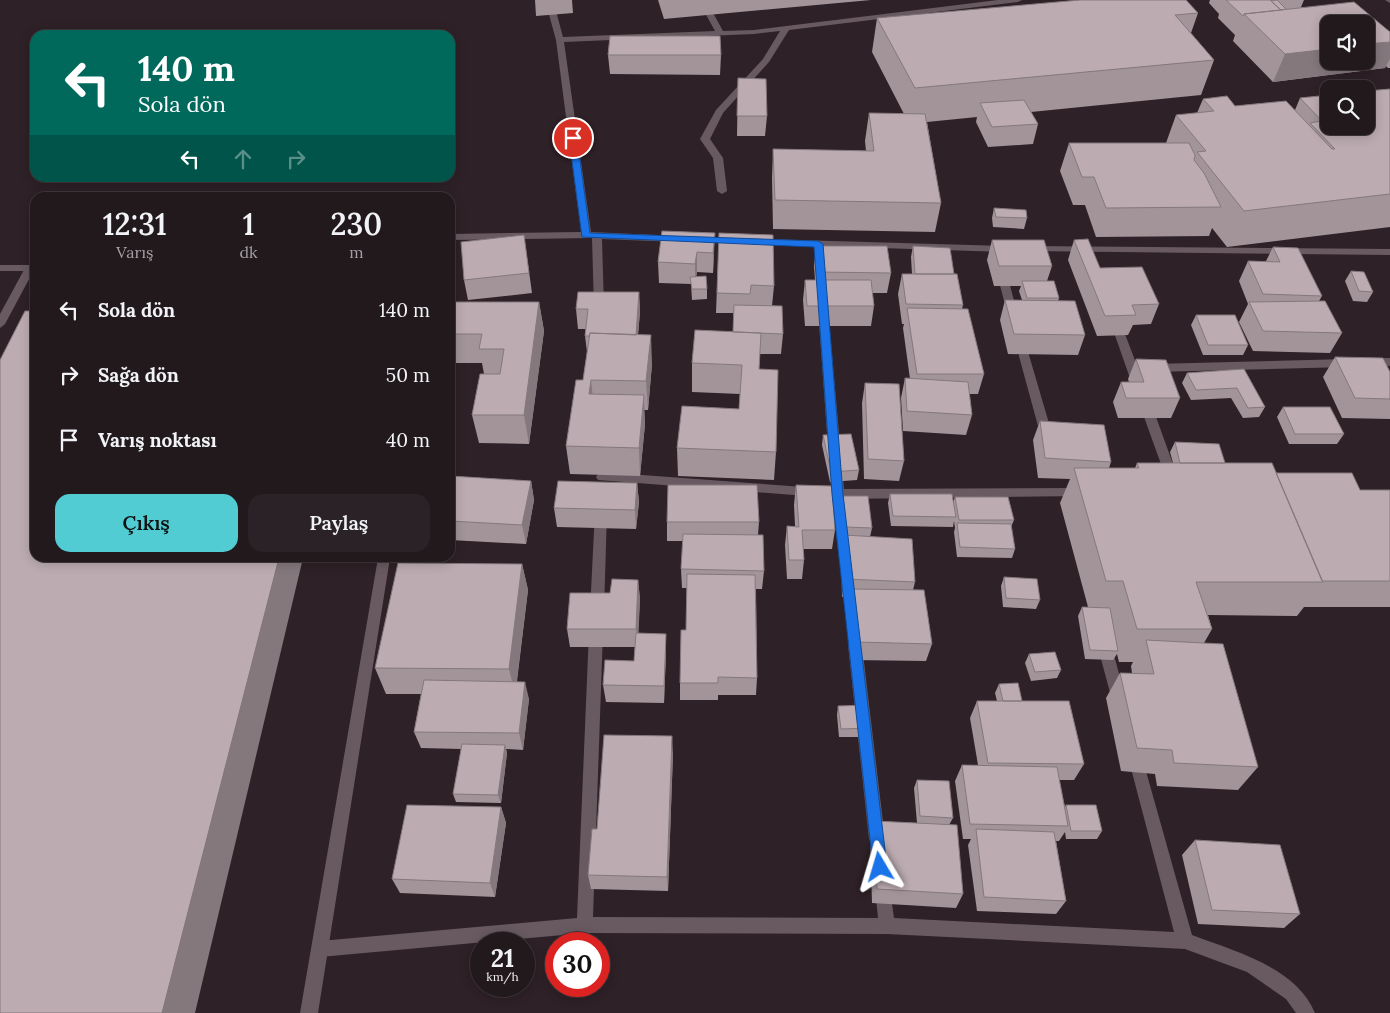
<!DOCTYPE html>
<html lang="tr">
<head>
<meta charset="utf-8">
<style>
	body { margin:0; font-family:Lora,serif; background:#2a2226; color:#f1f3f6; height:100vh; display:flex; flex-direction:column; font-size:19px; white-space:nowrap }
	* { box-sizing:border-box; margin:0 }
	p { font-size:16px; color:#a2a0a4 }
	.icon { flex:none; width:28px; height:28px; fill:none; stroke:currentColor; stroke-width:2; stroke-linecap:round; stroke-linejoin:round }
	.map { position:relative; flex:1; overflow:hidden }
	.panel { position:absolute; left:30px; top:192px; width:425px; height:370px; display:flex; flex-direction:column; background:#22191d; border-radius:15px; box-shadow:0 2px 12px #0003,0 0 0 1px #3f383b }
	.panel>* { flex:none }
	.guide { position:absolute; left:30px; top:30px; width:425px; height:152px; border-radius:15px; box-shadow:0 2px 12px #0003,0 0 0 1px #3f383b; background:#00695c; color:#fff; overflow:hidden }
	.tools { position:absolute; left:1320px; top:15px; display:grid; gap:10px }
	.tools a { display:grid; place-items:center; width:55px; height:55px; border-radius:10px; background:#22191d; box-shadow:0 2px 12px #0003,0 0 0 1px #3f383b; font-size:25px }
	.speed { position:absolute; left:470px; top:932px; display:flex; gap:10px; font-size:25px; font-weight:700; text-align:center }
	.speed>* { display:grid; place-content:center; width:65px; height:65px; border-radius:50%; background:#22191d; box-shadow:0 2px 12px #0003,0 0 0 1px #3f383b; line-height:1 }
	.speed small { font-size:12px; font-weight:400 }
	.speed .limit { border:8px solid #d22; background:#fff; color:#111 }
	.pin { position:absolute; display:grid; place-items:center; width:42px; height:42px; color:#fff; margin:-21px; border:2px solid #fff; border-radius:50%; box-shadow:0 1px 5px #0007 }
	.me { position:absolute; width:55px; margin:-28px; rotate:353deg; stroke-linejoin:round; filter:drop-shadow(0 0 4px #0008) }
	.turn { display:flex; align-items:center; gap:18px; height:105px; padding:0 25px; font-size:22px }
	.turn .icon { width:65px; height:65px; stroke-width:2.5 }
	.turn b { display:block; font-size:35px; line-height:42px }
	.lanes { display:flex; align-items:center; height:48px; padding:0 25px; background:#0003; justify-content:center; gap:25px; direction:ltr }
	.lanes .off { opacity:.35 }
	.eta { display:flex; justify-content:space-evenly; align-items:center; height:85px; text-align:center }
	.eta b { font-size:30px; font-weight:600; line-height:35px }
	.cta { display:flex; gap:10px; margin-top:auto; padding:10px 25px }
	.cta a { flex:1; height:58px; border-radius:15px; background:#51ccd3; color:#111; font-size:20px; font-weight:600; line-height:58px; text-align:center }
	.cta a+a { background:#2a2226; color:#f1f3f6 }
	ul { padding:0; list-style:none }
	li { display:flex; align-items:center; gap:15px; height:65px; padding:0 25px }
	li div { flex:1 }
	li b { display:block; font-size:19px }
	li em { font-style:normal }
	.map>svg:first-child { display:block }
	.lines { fill:none; stroke-linecap:round; stroke-linejoin:round }
	.lane { fill:#695a61; fill-rule:evenodd }
	.street { fill:#695a61; fill-rule:evenodd }
	.secondary { fill:#695a61; fill-rule:evenodd }
	.wall { fill:#a29499 }
	.shaded-wall { fill:#84787d }
	.building { fill:#bcacb2; stroke:#84787d }
	.route { fill:#1a73e8; stroke:#114b97 }
</style>
</head>
<body>
<div class="map">
<svg width="1390" height="1013" viewBox="0 0 1390 1013">
	<rect width="100%" height="100%" fill="#2e2127"/>
	<g class="lines">
		<path class="lane" d="M30 265 35 268 5 324 0 328V314L25 268Z
			M378 558H390L318 1013H300Z"/>
		<path class="street" d="M545 0H553L563 37 715 31 698 0H706L723 31 754 30 998 0H1022L1018 2 789 30 769 62 723 113 710 139 723 158 727 191 722 194 717 191 713 158 700 139 716 110 763 59 780 31 754 34 564 42 591 232 678 236 683 239 678 242 602 239 604 308 599 312 594 308 592 238 450 240V234L581 232 556 40Z
			M758 239 1005 246 1010 249 1005 252 754 244 753 242Z
			M1030 246 1390 249V255L1026 251V247Z
			M0 265H35V271H0Z
			M1001 267 1006 270 1018 316 1013 320 1008 316 996 270Z
			M823 305 828 309 844 489 1080 488 1084 490 1086 493 1084 496 845 499 851 558 850 562 845 563 840 562 839 558 832 498 598 480 596 477 598 474 602 472 831 489 818 309Z
			M1115 317 1120 321 1144 384 1142 387H1134L1132 384 1110 321Z
			M1019 334 1024 338 1053 437 1047 441 1041 437 1014 338Z
			M1367 358H1390V366L1363 365 1361 362 1363 359Z
			M1347 359 1353 363 1347 367 1153 372 1147 368 1153 364Z
			M1145 399 1151 403 1178 478 1176 481H1168L1166 478 1139 403Z
			M601 506 605 508 607 511 604 611 602 615 597 617 592 615 590 611 595 511 597 508Z
			M596 625 601 627 603 631 593 917 878 918 875 888 877 882 883 880 889 882 894 918 1174 932 1128 757 1130 752 1135 750 1140 752 1142 757 1192 935C1234 951 1296 967 1315 1013H1296L1286 999 1247 972 1185 949 887 934 585 933 320 957 314 955 312 949 314 943 320 941 577 918 589 631 591 627Z
			M1104 638 1109 640 1111 644 1126 700 1124 704 1119 706 1114 704 1112 700 1097 644 1099 640Z
			M855 639 860 641 862 645 885 839 882 844 877 846 872 844 869 839 848 645 850 641Z"/>
		<path class="secondary" d="M1385 0H1390V3Z"/>
	</g>
	<path class="wall" d="M535 0H572L573 13 536 16Z
		M658 0H871L664 19Z
		M1210 0H1304L1301 7 1390 32V68H1388L1386 66 1385 68 1273 82 1233 41 1235 35 1218 18 1219 14 1209 3Z
		M1198 13 1191 33 1214 60 1201 95 1031 112 1038 124 1033 144 988 147 976 122 977 117 927 122 941 203 935 232 773 229 772 178 773 149 866 151 865 141 869 113 904 114 872 52 877 18Z
		M608 55H721L720 75 610 74Z
		M738 78 767 116 765 136H737Z
		M1390 89V227L1227 247 1212 228 1209 236 1096 237 1085 205H1073L1060 171 1069 143H1166L1176 115 1197 113 1203 99 1235 106 1295 110 1300 98Z
		M994 208 1027 218 1024 229 993 227 992 218Z
		M662 231 714 253 713 273 697 272 696 277 707 289V299L692 300 691 284 659 283 658 262Z
		M719 233 774 286 772 306 783 334 781 354H760L759 369 776 452 774 480 678 476 677 448 739 409 740 394 692 392V363L715 331 733 332V313H716Z
		M524 235 532 293 468 300 464 280Z
		M992 240 1052 266 1047 281 1059 298 1058 301 1085 335 1078 355 1008 354 1000 320 1005 300H1022L1019 291 1021 286H994L987 260Z
		M1074 240 1100 268 1159 304 1151 324 1133 325 1128 335 1097 336 1068 260Z
		M816 246 891 273 887 293H872L874 306 871 326H805L803 300 805 280H815L814 266Z
		M913 246 954 274 963 305 962 309 984 374 978 394H969L972 415 966 435 903 431 901 398 905 378 910 379 903 328 904 324H902L898 294 902 274H912L911 257Z
		M1273 247 1322 296 1319 301 1342 333 1330 353 1253 351 1239 322 1248 304 1239 281 1248 261H1266Z
		M1351 271 1373 292 1367 302 1353 301 1345 281Z
		M639 292 640 312 638 335 652 364 648 410H644L645 424 640 476 570 474 566 446 583 380 587 352 585 336 586 329H578L576 309Z
		M539 302 544 331 529 444 479 443 472 415 484 374 482 363H451L450 306Z
		M1196 315 1248 345 1243 355H1203L1191 325Z
		M1335 357 1390 372V419L1342 418 1323 377Z
		M1136 359 1180 398 1171 418H1118L1113 402 1121 382H1129L1128 379Z
		M1244 369 1265 407 1259 417 1243 418 1231 398 1191 400 1182 383 1187 373Z
		M865 383 904 461 899 481 864 479 862 403Z
		M1283 407 1344 434 1337 444H1289L1277 417Z
		M1040 421 1111 462 1109 468H1135L1137 463H1173L1170 452 1175 442 1225 463 1360 490H1390V607H1304L1297 616 1208 615 1212 629 1204 643 1258 767 1238 790 1157 786 1155 774 1121 771 1106 698 1120 673H1132L1131 666 1133 662H1119L1117 654 1113 660 1085 659 1078 616 1082 607H1088L1060 503 1070 479 1038 478 1033 440Z
		M823 435 859 470 857 480 830 482 822 445Z
		M450 476 531 481 534 500 526 544 450 540Z
		M637 483 639 502 636 529 557 527 554 508Z
		M796 485 835 530 832 549H803L804 560 802 579H787L785 545 787 526H795L794 505Z
		M890 494 953 503 955 497 1014 520 1011 527 1015 549 1012 558 957 557 954 532 955 528 954 521 953 527 891 526 888 503Z
		M843 496 872 528 870 537 915 582 913 590 932 644 926 661 852 660 848 607 850 598 842 597 841 554 844 537 842 506Z
		M667 522H759L758 535 764 571 762 589H756L757 678 756 695H718V700H680V683L686 630 687 588H682L681 569 683 541H667Z
		M522 564 528 590 517 681 529 699 523 750 506 749 507 753 501 803 456 802 453 794 461 749 421 748 414 732 421 694H386L375 668Z
		M1004 577 1040 600 1036 609 1003 607 1001 586Z
		M638 580 640 599 638 633 666 634V652L664 703 606 702 603 685 634 661 635 647H570L567 629Z
		M1029 654 1061 670 1057 678 1031 681 1025 663Z
		M999 684 1022 701 1084 764 1074 780H1059L1065 807 1066 805 1102 831 1097 839H1066L1065 832 1059 841H1056L1066 901 1056 914 977 911 968 845 971 839H963L955 781 962 765H978L970 718 977 701H997L995 693Z
		M838 706 870 728 867 737H839L837 715Z
		M673 753 668 891 591 889 588 875 597 829Z
		M917 780 953 818 949 825 963 894 956 908 872 903 870 837 874 821 917 823 914 788Z
		M501 807 506 823 495 897 400 893 392 879Z
		M1195 840 1300 914 1284 928 1198 924 1182 855Z"/>
	<path class="shaded-wall" d="M1390 42V59L1385 68 1273 82 1285 54 1329 49V61H1366V44Z
		M715 233 713 273V253Z
		M697 252V272L695 285V264Z
		M639 292 640 312 636 357 635 337Z
		M539 302 544 331 529 444 524 415Z
		M651 335 652 364 648 410 646 381Z
		M591 380 594 408 589 394Z
		M644 395 645 424 640 476 639 448Z
		M531 481 534 500 526 544 522 525Z
		M637 483 639 502 636 529 635 510Z
		M279 558H303L195 1013H162Z
		M522 564 528 590 515 694 509 669Z
		M638 580 640 599 638 647 636 629Z
		M666 634V652L664 703V686Z
		M525 682 529 699 523 750 519 733Z
		M672 736 673 753 668 891 667 877Z
		M505 745 507 753 501 803 498 795Z
		M501 807 506 823 495 897 490 883Z"/>
	<path class="building" d="M1080 0H1186L1198 13 1175 15 1214 60 915 88 877 18Z
		M1226 0H1270L1281 10 1244 14 1243 16Z
		M1277 0 1286 9 1281 10 1271 1Z
		M1354 2 1390 32V42L1366 44V24H1329V49L1285 54 1244 14Z
		M610 36H720L721 55H608Z
		M738 78 766 79 767 116H737Z
		M1390 89V194L1244 211 1197 152 1206 151 1176 115 1214 111 1203 99 1227 96 1235 106 1286 101 1332 149H1335L1310 123 1322 121 1300 98 1329 95V126H1366V91Z
		M1024 100 1038 124 992 127 980 103Z
		M869 113 925 114 941 203 775 200 773 149 874 151Z
		M1069 143H1189L1195 155 1194 160 1204 173 1221 207 1106 208 1094 177H1082Z
		M994 208 1026 210 1027 218 996 217Z
		M662 231 715 233 713 253 697 252 695 264 658 262Z
		M719 233 773 235 774 286 751 285 750 294 717 293Z
		M524 235 529 273 464 280 461 242Z
		M1088 239 1100 268 1142 267 1159 304 1132 305 1136 315 1105 316 1074 240Z
		M992 240H1044L1052 266H999Z
		M816 246H887L891 273 819 272Z
		M913 246 950 248 954 274H915Z
		M1273 247 1298 248 1322 296 1263 294 1248 261 1280 262Z
		M1351 271 1364 272 1373 292 1359 291Z
		M902 274H957L963 305 906 304Z
		M706 276 707 289H692L690 277Z
		M805 280H871L874 306H807Z
		M1022 281H1054L1059 298H1027Z
		M578 292H639L636 335 590 333 589 336H585L588 309H576Z
		M1005 300 1075 301 1085 335 1014 334Z
		M1325 301 1342 333 1263 331 1249 302Z
		M451 302H539L524 415H472L480 374H500L504 349H479L482 334H450V306Z
		M734 305 782 306 783 334 733 332Z
		M907 308 968 309 984 374H917Z
		M25 311H35V558H279L162 1013H0V360Z
		M1196 315H1235L1248 345H1208Z
		M695 330 761 333 759 369 778 370 776 452 677 448 682 406 739 409 742 365 692 363Z
		M590 333 651 335 646 381 591 380 589 394 644 395 639 448 566 446 576 380H583Z
		M1335 357 1383 358 1390 372V399L1355 398Z
		M1136 359 1166 360 1180 398H1126L1121 382H1144Z
		M1244 369 1265 407 1248 408 1237 388 1196 390 1187 373Z
		M905 378 968 382 972 415 907 411Z
		M865 383 899 384 904 461 868 459Z
		M1283 407H1330L1344 434H1295Z
		M1040 421 1104 425 1111 462 1045 458Z
		M851 434 859 470 831 472 823 435Z
		M1175 442 1219 444 1225 463H1180Z
		M1137 463H1272L1323 582H1196L1212 629H1137L1123 581H1106L1074 468H1139Z
		M1276 473H1352L1360 490H1390V581H1322Z
		M450 476 531 481 522 525 450 521Z
		M558 481 637 483 635 510 554 508Z
		M668 485H757L759 522H667Z
		M796 485 832 486 835 530H802L804 560H789L787 526 799 527Z
		M890 494H952L956 517 893 516Z
		M843 496H868L872 528 846 527Z
		M955 497H1008L1014 520H959Z
		M957 523 1011 524 1015 549 960 547Z
		M683 534 763 535 764 571 681 569Z
		M844 535 912 539 915 582 845 579Z
		M398 563 522 564 509 669 375 668Z
		M687 574 755 575 757 678 718 677V683H680L681 630H686Z
		M1004 577 1037 579 1040 600 1006 598Z
		M612 579 638 580 636 629H567L570 593H610Z
		M852 589 924 590 932 644 856 642Z
		M1082 607 1110 608 1118 651 1090 650Z
		M636 633 666 634 664 686 603 685 605 660 634 661Z
		M1146 640 1223 644 1258 767 1174 763 1172 750 1137 748 1120 673 1154 674Z
		M1055 652 1061 670 1035 672 1029 654Z
		M424 680 525 682 519 733 414 732Z
		M1018 683 1022 701H1003L999 684Z
		M977 701H1069L1084 764 988 763Z
		M867 705 870 728 841 729 838 706Z
		M604 735 672 736 667 877 588 875 592 829H597Z
		M462 744 505 745 498 795 453 794Z
		M962 765 1057 767 1068 826 970 824Z
		M917 780 949 781 953 818 920 816Z
		M407 805 501 807 490 883 392 879Z
		M1066 805H1096L1102 831H1071Z
		M874 821 957 825 963 894 877 889Z
		M976 829 1054 832 1066 901 984 897Z
		M1195 840 1280 845 1300 914 1212 910Z"/>
	<path class="route" d="M573 135 577 138 590 233 818 241 823 244 843 494 887 867 885 872 880 874 875 872 873 867 832 494 814 247 582 237 569 138Z"/>
</svg>
<div class="tools">
<a><svg class="icon" aria-label="sound" viewBox="0 0 24 24"><path d="M4 9h4l5-4v14l-5-4H4zM17 9q2 3 0 6"/></svg></a>
<a><svg class="icon" aria-label="search" viewBox="0 0 24 24"><circle cx="10" cy="10" r="6"/><path d="M15 15l6 6"/></svg></a>
</div>
<div class="speed"><div>21<small>km/h</small></div><div class="limit">30</div></div>
<div class="pin" style="left:573px;top:138px;background:#d93025"><svg class="icon" aria-label="arrive" viewBox="0 0 24 24"><path d="M6 21V4h12l-3 4 3 4H6"/></svg></div>
<svg class="me" style="left:880px;top:867px" viewBox="-20 -20 40 40"><path d="M0-17L14 15 0 8-14 15z" fill="#1a73e8" stroke="#fff" stroke-width="4"/></svg>
<div class="guide">
<div class="turn"><svg class="icon" aria-label="left" viewBox="0 0 24 24"><path d="M17 20v-9H6M10 6l-5 5 5 5"/></svg><div><b>140 m</b>Sola dön</div></div>
<div class="lanes"><svg class="icon" aria-label="left" viewBox="0 0 24 24"><path d="M17 20v-9H6M10 6l-5 5 5 5"/></svg><svg class="icon off" aria-label="ahead" viewBox="0 0 24 24"><path d="M12 20V5M6 11l6-6 6 6"/></svg><svg class="icon off" aria-label="right" viewBox="0 0 24 24"><path d="M7 20v-9h11M14 6l5 5-5 5"/></svg></div>
</div>
<section class="panel">
<div class="eta">
<div><b>12:31</b><p>Varış</p></div>
<div><b>1</b><p>dk</p></div>
<div><b>230</b><p>m</p></div>
</div>
<ul>
<li><svg class="icon" aria-label="left" viewBox="0 0 24 24"><path d="M17 20v-9H6M10 6l-5 5 5 5"/></svg><div><b>Sola dön</b></div><em>140 m</em></li>
<li><svg class="icon" aria-label="right" viewBox="0 0 24 24"><path d="M7 20v-9h11M14 6l5 5-5 5"/></svg><div><b>Sağa dön</b></div><em>50 m</em></li>
<li><svg class="icon" aria-label="arrive" viewBox="0 0 24 24"><path d="M6 21V4h12l-3 4 3 4H6"/></svg><div><b>Varış noktası</b></div><em>40 m</em></li>
</ul>
<div class="cta"><a>Çıkış</a><a>Paylaş</a></div>
</section>
</div>
</body>
</html>
